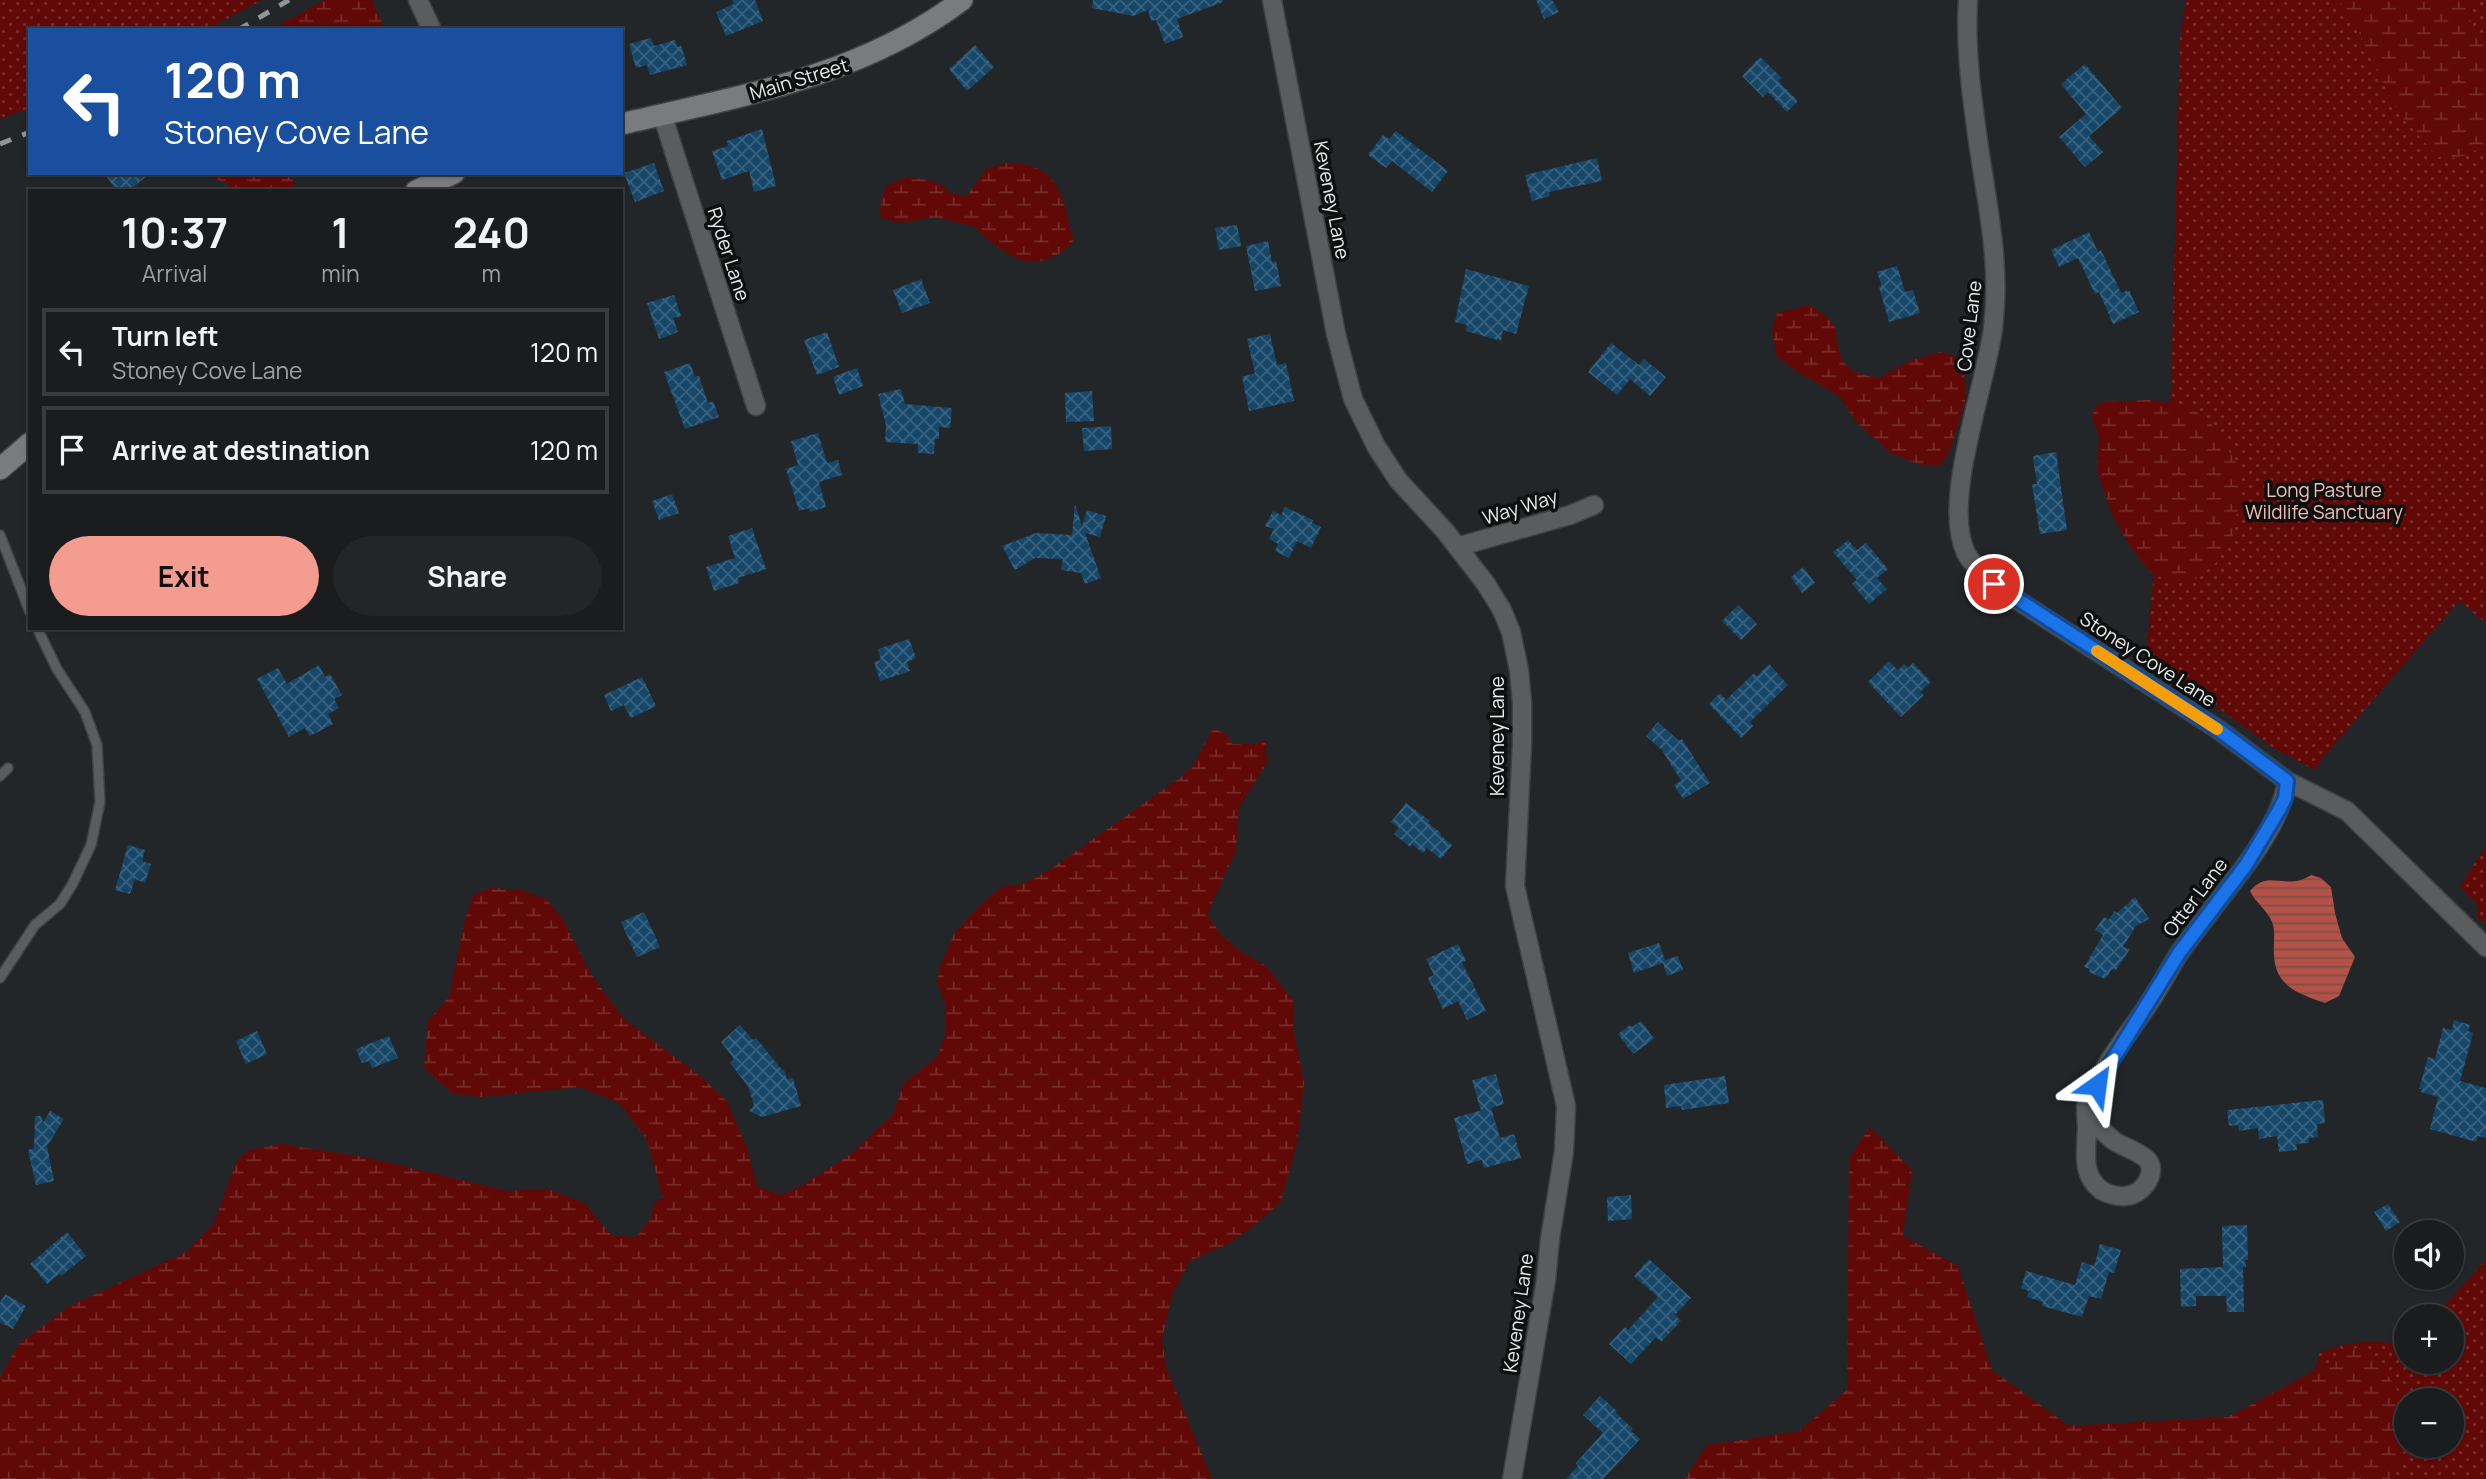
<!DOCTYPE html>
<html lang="en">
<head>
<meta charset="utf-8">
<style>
	body { margin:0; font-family:Manrope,sans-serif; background:#232527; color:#f1f3f6; height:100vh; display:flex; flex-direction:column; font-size:26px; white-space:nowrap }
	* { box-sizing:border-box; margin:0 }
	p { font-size:23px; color:#9fa1a4 }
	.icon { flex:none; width:38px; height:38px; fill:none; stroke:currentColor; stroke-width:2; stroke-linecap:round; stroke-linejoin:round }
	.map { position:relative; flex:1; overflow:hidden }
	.drawer { position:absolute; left:28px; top:189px; width:595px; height:441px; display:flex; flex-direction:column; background:#1a1c1e; border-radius:0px; box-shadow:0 2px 5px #0004,0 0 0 2px #383a3c }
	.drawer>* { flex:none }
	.top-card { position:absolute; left:28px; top:28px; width:595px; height:147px; border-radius:0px; box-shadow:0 2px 5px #0004,0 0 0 2px #383a3c; background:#1a4fa0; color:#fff; overflow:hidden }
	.tools { position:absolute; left:2394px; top:1220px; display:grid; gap:14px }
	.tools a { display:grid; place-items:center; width:70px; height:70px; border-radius:50%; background:#1a1c1e; box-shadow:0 2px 5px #0004,0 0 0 2px #383a3c; font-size:35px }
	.pin { position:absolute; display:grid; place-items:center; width:60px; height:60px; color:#fff; margin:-30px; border:4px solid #fff; border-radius:50%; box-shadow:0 2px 7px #0007 }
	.me { position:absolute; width:77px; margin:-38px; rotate:31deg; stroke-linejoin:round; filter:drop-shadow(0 0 5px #0008) }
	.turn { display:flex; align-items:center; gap:24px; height:147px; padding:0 21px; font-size:32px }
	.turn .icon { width:91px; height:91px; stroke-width:2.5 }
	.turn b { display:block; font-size:49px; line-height:60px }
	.eta { display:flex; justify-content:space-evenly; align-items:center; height:119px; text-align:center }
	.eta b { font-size:42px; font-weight:700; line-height:49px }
	.cta { display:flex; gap:14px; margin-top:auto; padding:14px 21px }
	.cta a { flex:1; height:80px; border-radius:42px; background:#f59c90; color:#111; font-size:28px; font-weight:700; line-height:80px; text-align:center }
	.cta a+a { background:#232527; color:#f1f3f6 }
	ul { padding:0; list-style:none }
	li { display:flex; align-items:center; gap:21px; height:88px; margin:0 14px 10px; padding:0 7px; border:4px solid #383a3c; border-radius:0px }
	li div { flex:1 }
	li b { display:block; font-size:26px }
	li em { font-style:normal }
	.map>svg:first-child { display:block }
	.grass { fill:url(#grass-dots); fill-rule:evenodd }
	.wetland { fill:url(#wetland-marsh) }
	.water { fill:url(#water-rules) }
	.building { fill:url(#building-cross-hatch) }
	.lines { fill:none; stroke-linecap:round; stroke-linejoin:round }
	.lane-casing { stroke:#3f4243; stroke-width:12 }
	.street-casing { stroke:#3f4243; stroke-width:21 }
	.secondary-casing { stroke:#3f4243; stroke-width:24 }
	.lane { stroke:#5b5c5d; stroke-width:9 }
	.street { stroke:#5b5c5d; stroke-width:18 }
	.secondary { stroke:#797b7c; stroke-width:21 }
	.rail { stroke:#929496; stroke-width:5; stroke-dasharray:12 12; stroke-linecap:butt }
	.route-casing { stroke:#114b97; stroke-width:18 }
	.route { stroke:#1a73e8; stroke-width:12 }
	.slow { stroke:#f59e0b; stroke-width:12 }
	.labels { text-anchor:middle; stroke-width:7; stroke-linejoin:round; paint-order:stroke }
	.street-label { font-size:19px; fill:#e9ebec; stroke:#0e0f0f }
	.park-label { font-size:19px; fill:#f4beb6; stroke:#0e0f0f }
</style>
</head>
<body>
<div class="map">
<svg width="2486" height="1479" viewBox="0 0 2486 1479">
	<defs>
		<pattern id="grass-dots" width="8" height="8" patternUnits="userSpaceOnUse" patternTransform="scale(1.75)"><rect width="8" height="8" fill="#610907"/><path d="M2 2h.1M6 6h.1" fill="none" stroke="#782d2b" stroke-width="1.8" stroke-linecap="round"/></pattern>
		<pattern id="wetland-marsh" width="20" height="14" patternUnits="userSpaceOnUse" patternTransform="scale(1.75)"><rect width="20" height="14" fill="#610907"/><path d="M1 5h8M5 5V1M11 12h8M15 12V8" fill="none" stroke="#782d2b"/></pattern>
		<pattern id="water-rules" width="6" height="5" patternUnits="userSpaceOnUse" patternTransform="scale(1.75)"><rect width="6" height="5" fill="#b35247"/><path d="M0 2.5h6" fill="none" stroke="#824d47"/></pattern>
		<pattern id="building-cross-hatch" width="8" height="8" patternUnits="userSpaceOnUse" patternTransform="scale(1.75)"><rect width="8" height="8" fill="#164769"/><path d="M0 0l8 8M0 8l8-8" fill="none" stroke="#38627f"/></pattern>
	</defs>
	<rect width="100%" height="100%" fill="#232628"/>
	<path class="grass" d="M0 0H262L206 30H30V108L0 119Z
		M2186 0H2486V623L2459 601 2321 760 2315 770 2275 749 2146 656 2171 391 2180 40Z
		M2486 846V924L2476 916 2479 906 2460 886Z
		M2486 1260V1479H2265L2295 1437 2320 1352C2350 1341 2376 1338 2406 1347V1362H2452V1316H2435ZM2406 1400H2452V1446H2406Z"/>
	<path class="wetland" d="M324 0H372L385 30H271Z
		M2338 0H2476L2470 20 2486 48V143C2467 157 2461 159 2437 157L2398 112 2369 56 2356 25Z
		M1006 163C1061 163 1062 196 1074 241 1045 270 1020 267 990 241 983 236 977 227 969 225 958 223 943 218 932 218 909 219 905 229 880 216L881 200 887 185 908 177 929 180 941 184 950 193 967 196 986 169Z
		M199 173H291L294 187 293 191H233L226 183Z
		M1810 305C1818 311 1830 317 1835 327 1837 331 1836 338 1837 343 1842 370 1855 374 1879 378L1909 361 1940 352 1963 358 1966 398 1949 453 1940 465H1920L1891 453 1857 423 1840 397 1790 367 1776 355 1772 329 1777 313Z
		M2149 400 2183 405 2208 418 2241 470 2239 503 2232 539 2215 564 2194 581 2181 583 2168 581 2150 572 2130 546 2112 515 2097 470 2099 437 2092 416 2096 405 2105 402Z
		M1213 729 1225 733 1232 744H1256L1265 739 1267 763 1239 807 1236 851 1207 914 1221 935 1240 951 1266 966 1294 1002 1293 1027 1304 1083 1297 1143 1281 1202 1255 1225 1228 1244 1190 1261 1172 1295 1162 1339 1166 1367 1212 1479H0V1378L18 1345 68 1307 186 1252 214 1223 237 1160 249 1150 281 1144 369 1158 507 1191 548 1189 584 1203 612 1236 637 1237 651 1218 654 1203 663 1198 647 1140 620 1104 581 1087 481 1097 453 1094 424 1068 428 1021 449 997 465 919 473 895 489 888 521 890 546 899 562 918 591 974 623 1018 700 1076 727 1101 747 1148 757 1186 781 1195 801 1186 851 1154 893 1114 904 1083 937 1057 946 1034V1006L937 982 941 964 954 934 978 907 1001 887 1023 884 1051 869 1181 777 1193 766Z
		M1870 1127 1912 1170 1903 1236 1958 1266 1992 1370 2069 1426 2228 1417 2356 1348 2378 1360 2397 1390 2401 1459 2390 1479H1685L1707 1445 1799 1431 1847 1390 1849 1158Z"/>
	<path class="water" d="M2311 875 2321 878 2331 887 2335 913 2342 938 2355 957 2339 996 2325 1003C2300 994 2275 987 2274 955 2273 944 2276 932 2272 922 2268 911 2255 902 2250 891 2270 868 2285 892 2311 875Z"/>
	<path class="building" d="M732 0H755L763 21 726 36 716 12 734 4Z
		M1093 0H1223V2L1177 19 1183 37 1165 44 1156 20 1151 21 1148 10 1133 16 1092 8Z
		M1536 0H1552L1559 12 1544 19Z
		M651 38 654 46 675 40 677 47 681 45 687 65 650 75 647 65 636 68 629 44Z
		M975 45 994 67 967 91 949 69Z
		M1760 57 1782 78 1778 81 1798 101 1787 112 1768 92 1763 97 1742 76Z
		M2085 64 2122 108 2089 136 2103 152 2085 167 2059 137 2086 114 2061 84Z
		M762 129 776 186 754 192 749 171 722 180 712 151 728 146 727 141Z
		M1396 131 1448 171 1432 192 1392 161 1386 168 1368 155 1383 135 1389 139Z
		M1597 158 1602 181 1549 192 1550 196 1532 201 1525 175Z
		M654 163 664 191 635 202 624 173Z
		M104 173H151L128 191H117Z
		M1237 225 1241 246 1219 250 1215 228Z
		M2089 232 2098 252 2101 250 2121 293 2129 290 2139 312 2113 324 2099 292 2095 294 2078 258 2059 267 2051 250Z
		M1268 241 1272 262 1276 261 1281 286 1255 291 1246 246Z
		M1897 266 1905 292 1913 290 1920 313 1889 322 1879 287 1882 286 1877 272Z
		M1466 269 1529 286 1516 334 1503 330 1501 341 1466 331 1467 325 1455 322Z
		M921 279 930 303 902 313 893 290Z
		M674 295 681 316 673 318 678 332 659 339 647 303Z
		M827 332 839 367 817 375 804 340Z
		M1270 334 1277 365 1286 363 1294 401 1249 411 1242 377 1255 373 1247 339Z
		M1611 343 1639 365 1644 359 1666 377 1650 396 1630 379 1617 395 1588 372Z
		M690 363 695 377 699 376 708 403 713 401 719 417 685 429 664 372Z
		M857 368 863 386 839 395 833 377Z
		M901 389 905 404 952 408 950 428 939 427V439H935L934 454 918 453V444L885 442 886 425 878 394Z
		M1092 391 1094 421 1066 422 1065 393Z
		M1111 426 1112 449 1084 451 1082 428Z
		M818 433 827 463 838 460 842 475 819 482 826 507 810 512 809 508 799 511 786 469 798 465 791 441Z
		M2056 452 2067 530 2040 534 2032 484H2037L2033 456Z
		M672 494 679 513 659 520 652 501Z
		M1075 504 1082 526 1087 510 1106 516 1100 537 1085 533 1101 578 1085 584 1081 573 1061 570 1063 559 1035 558 1015 570 1002 546 1036 533 1072 535Z
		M1285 507 1313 520 1312 523 1321 527 1311 548 1297 541 1289 558 1275 551 1278 544 1269 539 1274 529 1265 526 1273 511 1281 515Z
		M752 528 766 569 738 578 739 583 714 591 706 567 735 558 728 536Z
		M1848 540 1857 550 1866 543 1888 569 1877 578 1887 589 1869 604 1852 584 1857 580 1833 552Z
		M1803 567 1815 583 1802 593 1791 577Z
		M1738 605 1757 624 1741 640 1722 621Z
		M909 639 916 658 907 662 910 671 880 681 874 662 881 660 878 649Z
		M1889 661 1898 670 1904 664 1908 668 1913 663 1931 682 1920 692 1924 695 1901 717 1868 682Z
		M1769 664 1788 685 1750 722 1753 726 1741 738 1709 704 1720 693 1726 700 1754 673 1757 676Z
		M319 665 325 677 330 674 342 695 334 699 339 708 328 714 333 724 310 736 305 728 289 737 257 679 278 668 287 684Z
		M642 677 656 706 631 718 624 705 611 711 604 695Z
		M1658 722 1679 741 1682 739 1710 783 1683 799 1674 785 1681 781 1662 750 1646 736Z
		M1406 803 1430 821 1428 823 1441 833 1440 835 1452 845 1441 859 1427 848 1423 853 1412 844 1410 847 1394 834 1399 828 1391 822Z
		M128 845 145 850 142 861 151 864 145 883 135 879 130 894 115 890Z
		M2135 897 2149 919 2136 926 2123 947 2130 949 2116 970 2112 969 2105 979 2089 972 2090 969 2084 967 2103 935 2095 930 2104 917 2109 920 2114 911 2117 913Z
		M644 912 660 947 637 957 621 922Z
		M1659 943 1665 960 1678 956 1683 970 1667 976 1663 963 1634 973 1628 953Z
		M1458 944 1466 961 1462 962 1486 1011 1467 1020 1458 1001 1443 1009 1428 978 1434 975 1426 959Z
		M2454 1020 2470 1025 2468 1031 2473 1033 2460 1081 2486 1088V1138L2478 1136 2476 1142 2430 1129 2438 1097 2421 1092 2422 1089H2419L2428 1057 2435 1059 2443 1028 2452 1030Z
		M1641 1021 1654 1039 1633 1054 1618 1034 1630 1025 1632 1027Z
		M740 1025 753 1040 756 1038 782 1070H784L787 1079 793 1078 801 1106 762 1117 749 1111 754 1105 748 1086 730 1063 734 1059 721 1042Z
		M257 1031 267 1054 246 1064 236 1041Z
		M389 1036 398 1058 372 1068 369 1061 362 1063 356 1049Z
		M1496 1074 1504 1104 1491 1108 1500 1138 1514 1134 1521 1158 1484 1168 1482 1160 1467 1164 1454 1118 1486 1109 1481 1111 1472 1080Z
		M1725 1076 1729 1103 1682 1110 1681 1106 1666 1108 1664 1085Z
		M2323 1100 2325 1123 2317 1124 2318 1137 2309 1138V1143L2296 1144 2297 1150 2279 1152 2277 1136 2259 1139 2258 1128 2239 1131 2238 1125 2229 1126 2227 1110Z
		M50 1111 64 1119 47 1146 54 1181 36 1185 28 1150 34 1148 35 1116H41L43 1123Z
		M1631 1195 1632 1219 1608 1221 1607 1197Z
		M2388 1204 2400 1222 2386 1231 2374 1212Z
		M2247 1225 2248 1260H2245L2246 1267H2243L2244 1312H2227L2226 1296H2196V1306L2181 1307 2180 1269 2223 1267 2222 1226Z
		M67 1232 86 1256 61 1276 59 1274 47 1284 30 1264Z
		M2100 1244 2121 1250 2114 1273 2109 1272 2101 1299 2089 1296 2082 1317 2042 1306 2043 1302 2027 1297 2029 1291 2021 1288 2026 1271 2075 1285 2082 1262 2094 1266Z
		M1649 1259 1691 1298 1675 1315 1681 1321 1661 1342 1656 1337 1631 1364 1609 1344 1625 1327 1628 1330 1658 1297 1634 1276Z
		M5 1294 26 1306 13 1329 0 1322V1303Z
		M1600 1396 1617 1411 1616 1413 1633 1429 1631 1431 1640 1439 1603 1479H1566L1578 1466 1576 1463 1603 1433 1583 1415Z"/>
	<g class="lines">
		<defs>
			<path id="lane" d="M0 535 30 612
				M0 776 8 768
				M0 978 35 925 60 904 72 885 91 845 100 802 97 745 85 712 57 669 37 628"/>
			<path id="street" d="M418 0 432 30
				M1272 0 1336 334 1353 399 1376 446 1398 480 1445 531 1486 584 1502 610 1511 632 1519 670 1522 703V744L1515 886 1566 1106 1564 1151 1550 1239 1546 1280 1512 1479
				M1968 0C1965 50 1972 99 1979 148 1988 209 2001 267 1993 328 1986 386 1941 501 1966 553 1973 566 1984 575 1994 585L2219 730 2287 781 2347 811 2486 947
				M662 114 756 406
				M1457 547 1570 515 1594 505
				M2086 1107C2094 1120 2101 1131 2113 1140 2126 1151 2163 1154 2147 1182 2143 1189 2135 1195 2126 1196 2118 1197 2107 1194 2101 1190 2080 1174 2087 1149 2087 1126 2087 1119 2085 1111 2087 1105 2099 1070 2125 1039 2145 1009 2157 992 2167 973 2178 955 2189 939 2202 923 2213 908 2240 872 2281 826 2287 781"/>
			<path id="secondary" d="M621 124C741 96 862 76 962 0
				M416 191 454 173
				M0 469 30 443"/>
		</defs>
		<use href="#lane" class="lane-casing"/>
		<use href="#street" class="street-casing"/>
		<use href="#secondary" class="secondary-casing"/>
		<use href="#lane" class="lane"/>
		<use href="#street" class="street"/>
		<use href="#secondary" class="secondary"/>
		<path class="rail" d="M238 30 289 0
			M0 144 30 132"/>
	</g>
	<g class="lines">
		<defs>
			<path id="route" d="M1994 584 2219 730 2287 781 2285 798 2279 810 2246 865 2179 953 2097 1085"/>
		</defs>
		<use href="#route" class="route-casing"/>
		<use href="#route" class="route"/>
		<path class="slow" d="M2097 651 2217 729"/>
	</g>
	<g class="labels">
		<g class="street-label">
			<text transform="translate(799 79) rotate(-17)" y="7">Main Street</text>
			<text transform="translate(1332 200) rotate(79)" y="7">Keveney Lane</text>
			<text transform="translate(729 254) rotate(72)" y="7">Ryder Lane</text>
			<text transform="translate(1969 326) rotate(-83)" y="7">Cove Lane</text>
			<text transform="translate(1520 507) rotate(-17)" y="7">Way Way</text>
			<text transform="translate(2148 659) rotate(33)" y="7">Stoney Cove Lane</text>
			<text transform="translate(1497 736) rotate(-90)" y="7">Keveney Lane</text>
			<text transform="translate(2195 897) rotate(-53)" y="7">Otter Lane</text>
			<text transform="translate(1518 1313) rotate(-82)" y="7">Keveney Lane</text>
		</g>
		<g class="park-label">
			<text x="2324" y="497">Long Pasture<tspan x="2324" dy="22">Wildlife Sanctuary</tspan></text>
		</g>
	</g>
</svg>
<div class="tools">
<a><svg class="icon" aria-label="sound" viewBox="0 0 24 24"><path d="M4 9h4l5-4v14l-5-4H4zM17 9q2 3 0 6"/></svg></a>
<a>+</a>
<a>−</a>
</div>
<div class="pin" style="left:1994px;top:584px;background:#d93025"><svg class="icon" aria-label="arrive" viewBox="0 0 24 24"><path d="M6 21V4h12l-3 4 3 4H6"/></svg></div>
<svg class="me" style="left:2097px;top:1085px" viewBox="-20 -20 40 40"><path d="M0-17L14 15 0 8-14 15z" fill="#1a73e8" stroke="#fff" stroke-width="4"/></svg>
<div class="top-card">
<div class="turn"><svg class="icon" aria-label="left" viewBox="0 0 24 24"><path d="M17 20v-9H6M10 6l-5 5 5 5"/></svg><div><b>120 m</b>Stoney Cove Lane</div></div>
</div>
<section class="drawer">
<div class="eta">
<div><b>10:37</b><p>Arrival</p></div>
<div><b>1</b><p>min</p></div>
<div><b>240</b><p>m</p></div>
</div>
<ul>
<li><svg class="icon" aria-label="left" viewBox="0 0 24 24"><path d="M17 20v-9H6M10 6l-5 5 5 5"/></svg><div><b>Turn left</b><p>Stoney Cove Lane</p></div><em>120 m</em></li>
<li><svg class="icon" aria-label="arrive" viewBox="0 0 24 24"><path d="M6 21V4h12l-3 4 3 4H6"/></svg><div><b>Arrive at destination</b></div><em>120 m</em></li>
</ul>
<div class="cta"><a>Exit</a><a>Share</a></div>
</section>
</div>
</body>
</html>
